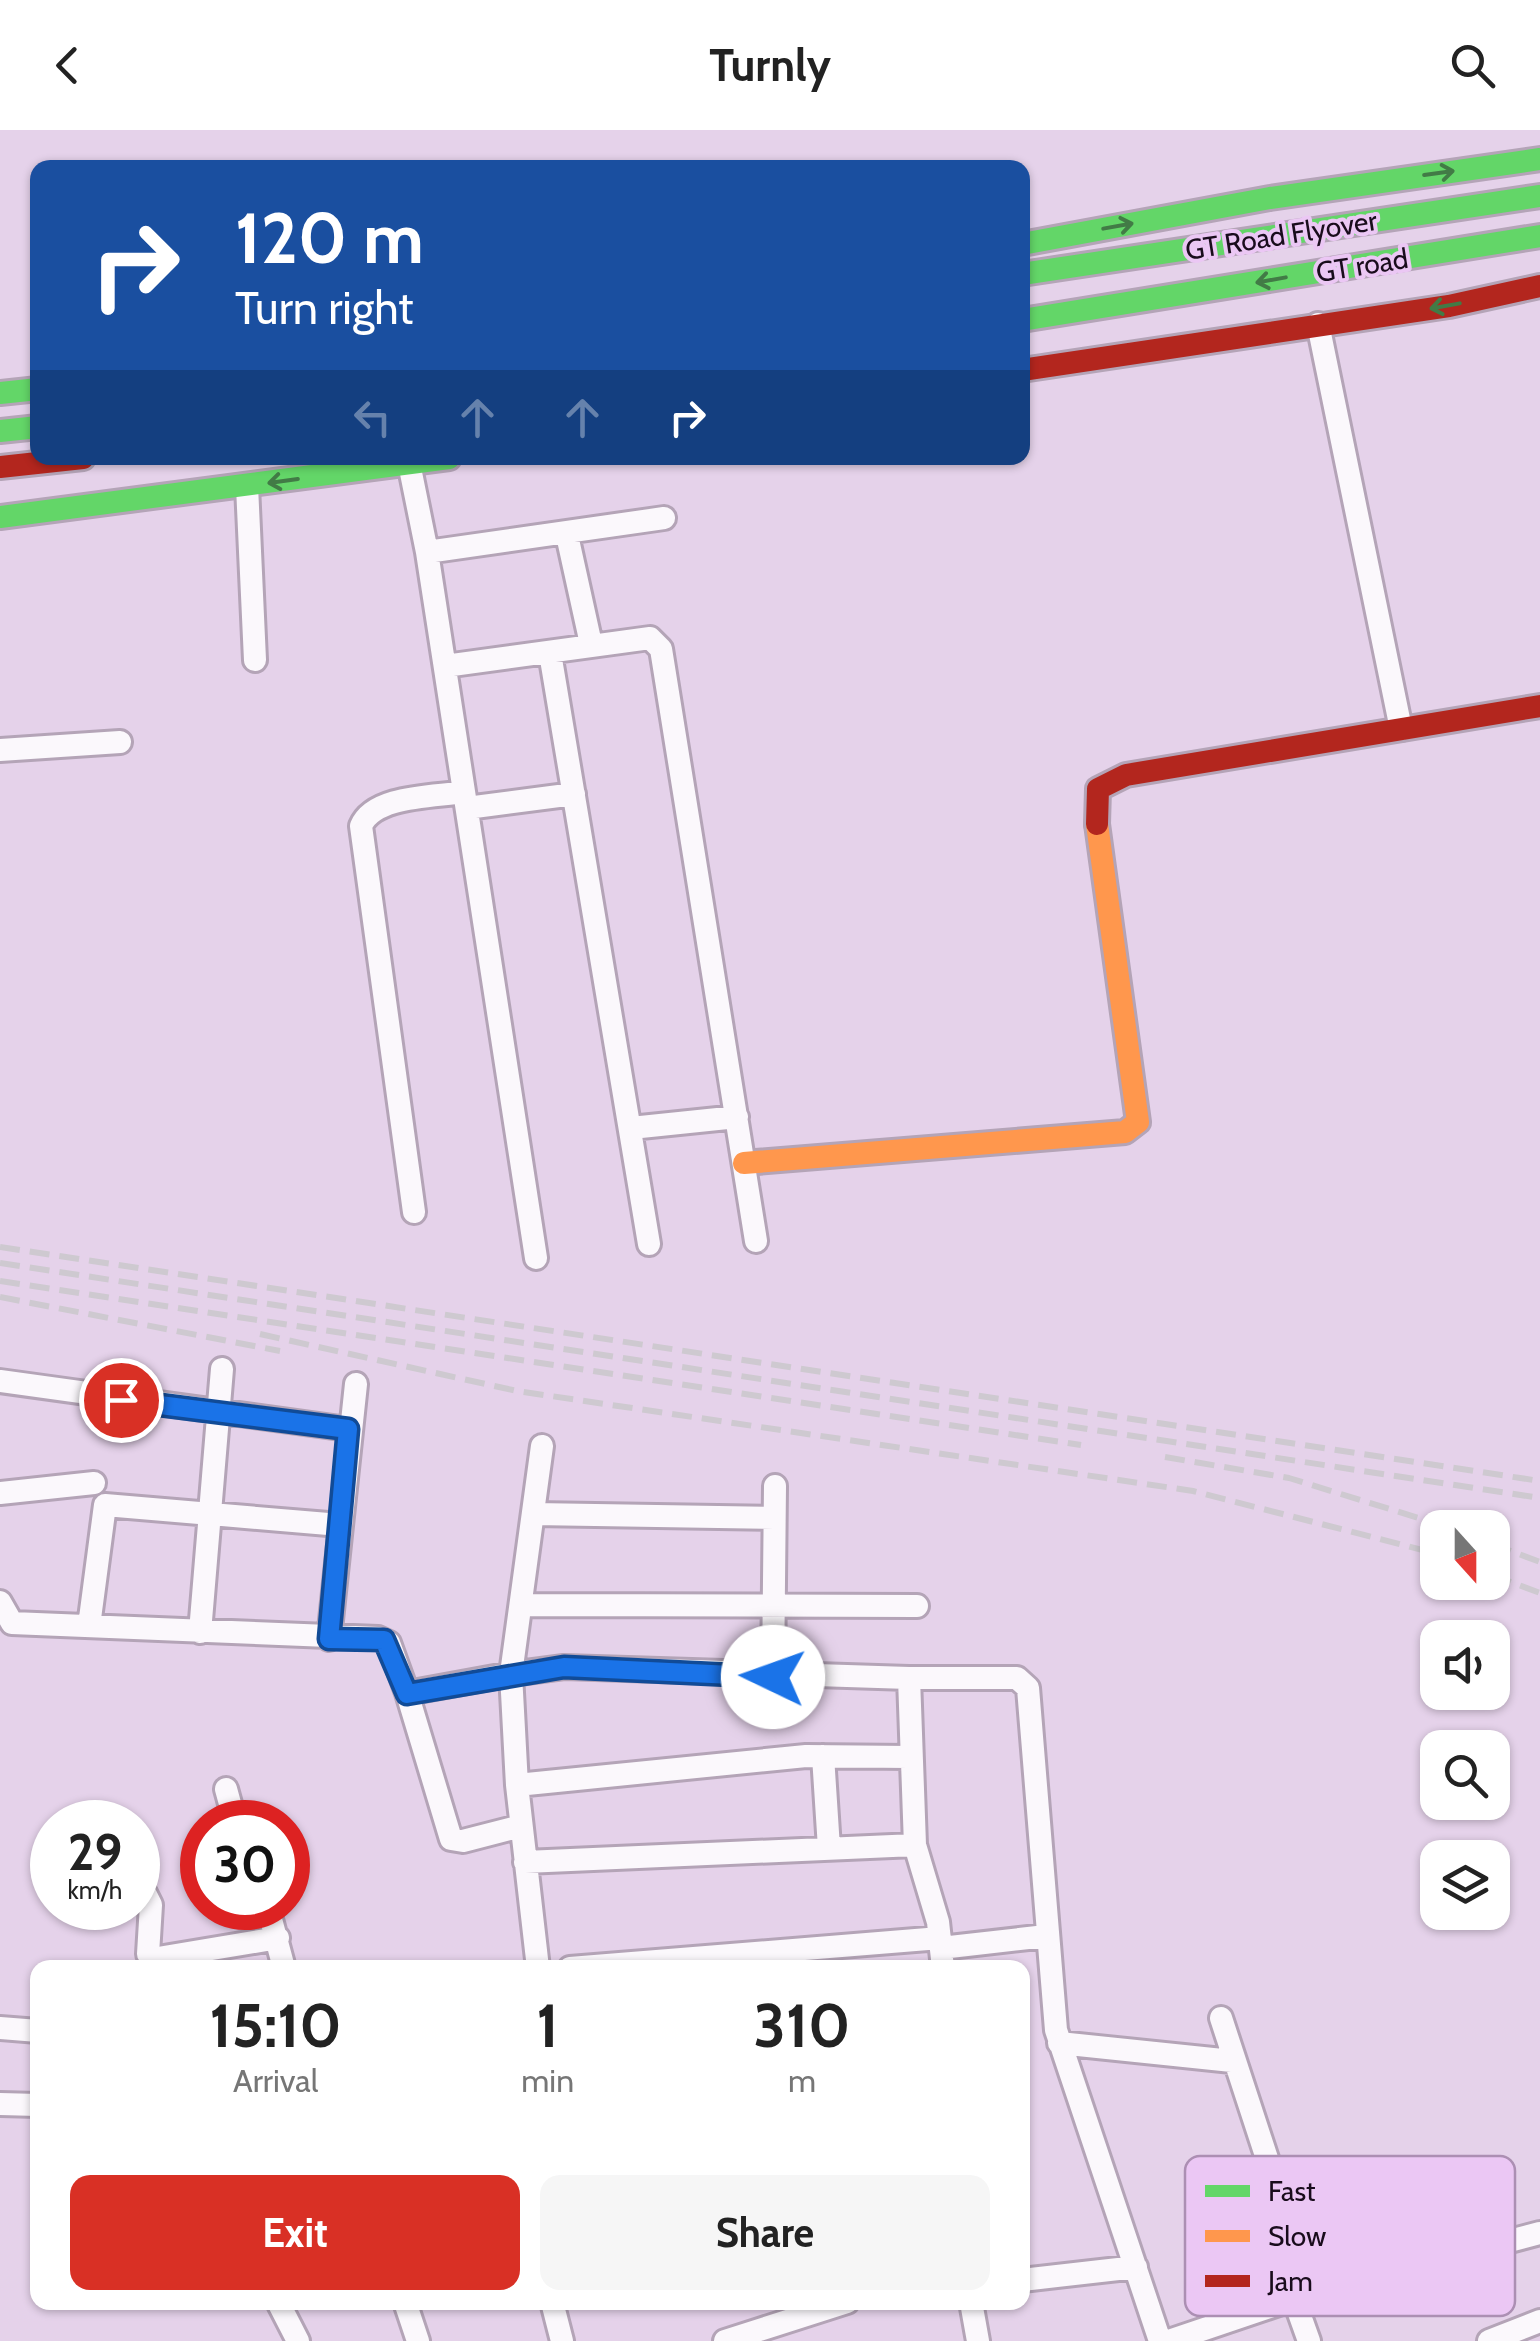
<!DOCTYPE html>
<html lang="en">
<head>
<meta charset="utf-8">
<style>
	body { margin:0; font-family:Cabin,sans-serif; background:#f6f6f6; color:#222; height:100vh; display:flex; flex-direction:column; font-size:38px; white-space:nowrap }
	* { box-sizing:border-box; margin:0 }
	p { font-size:32px; color:#767676 }
	.icon { flex:none; width:55px; height:55px; fill:none; stroke:currentColor; stroke-width:2; stroke-linecap:round; stroke-linejoin:round }
	.map { position:relative; flex:1; overflow:hidden }
	.panel { position:absolute; left:30px; top:1830px; width:1000px; height:350px; display:flex; flex-direction:column; background:#fff; border-radius:20px; box-shadow:0 2px 8px #0004 }
	.panel>* { flex:none }
	.hud { position:absolute; left:30px; top:30px; width:1000px; height:305px; border-radius:20px; box-shadow:0 2px 8px #0004; background:#1a4fa0; color:#fff; overflow:hidden }
	.needle { width:65px; rotate:159deg }
	.buttons { position:absolute; left:1420px; top:1380px; display:grid; gap:20px }
	.buttons a { display:grid; place-items:center; width:90px; height:90px; border-radius:20px; background:#fff; box-shadow:0 2px 8px #0004; font-size:50px }
	.speed { position:absolute; left:30px; top:1670px; display:flex; gap:20px; font-size:50px; font-weight:700; text-align:center }
	.speed>* { display:grid; place-content:center; width:130px; height:130px; border-radius:50%; background:#fff; box-shadow:0 2px 8px #0004; line-height:1 }
	.speed small { font-size:25px; font-weight:400 }
	.speed .limit { border:15px solid #d22; background:#fff; color:#111 }
	.pin { position:absolute; display:grid; place-items:center; width:85px; height:85px; color:#fff; margin:-42px; border:5px solid #fff; border-radius:50%; box-shadow:0 2px 10px #0007 }
	.me { position:absolute; width:110px; margin:-55px; rotate:273deg; stroke-linejoin:round; filter:drop-shadow(0 0 8px #0008) }
	.turn { display:flex; align-items:center; gap:35px; height:210px; padding:0 40px; font-size:45px }
	.turn .icon { width:130px; height:130px; stroke-width:2.5 }
	.turn b { display:block; font-size:70px; line-height:85px }
	.lanes { display:flex; align-items:center; height:95px; padding:0 40px; background:#0003; justify-content:center; gap:50px; direction:ltr }
	.lanes .off { opacity:.35 }
	.eta { display:flex; justify-content:space-evenly; align-items:center; height:170px; text-align:center }
	.eta b { font-size:60px; font-weight:800; line-height:70px }
	.button { display:flex; gap:20px; margin-top:auto; padding:20px 40px }
	.button a { flex:1; height:115px; border-radius:20px; background:#d93025; color:#fff; font-size:40px; font-weight:800; line-height:115px; text-align:center }
	.button a+a { background:#f6f6f6; color:#222 }
	header { display:flex; justify-content:space-between; align-items:center; height:130px; padding:0 40px; background:#fff; font-size:45px; font-weight:800 }
	.map>svg:first-child { display:block }
	.lines { fill:none; stroke-linecap:round; stroke-linejoin:round }
	.street-casing { stroke:#b4a4b7; stroke-width:28 }
	.fast-casing { stroke:#b4a4b7; stroke-width:28 }
	.slow-casing { stroke:#b4a4b7; stroke-width:28 }
	.jam-casing { stroke:#b4a4b7; stroke-width:28 }
	.street { stroke:#fbf8fc; stroke-width:22 }
	.fast { stroke:#63d668; stroke-width:22 }
	.slow { stroke:#ff974d; stroke-width:22 }
	.jam { stroke:#b3261e; stroke-width:22 }
	.rail { stroke:#cec9d0; stroke-width:6; stroke-dasharray:20 10; stroke-linecap:butt }
	.oneway { stroke:#427b46 }
	.route-casing { stroke:#114b97; stroke-width:25 }
	.route { stroke:#1a73e8; stroke-width:18 }
	.labels { text-anchor:middle; stroke-width:8; stroke-linejoin:round; paint-order:stroke }
	.street-label { font-size:28px; fill:#190c1c; stroke:#ebc7f4 }
	.key { fill:#ebc7f4; stroke:#ac8fb3; stroke-width:2.5 }
	.key-label { font-size:28px; fill:#190c1c }
</style>
</head>
<body>
<header><svg class="icon" aria-label="back" viewBox="0 0 24 24"><path d="M15 5l-7 7 7 7"/></svg>Turnly<svg class="icon" aria-label="search" viewBox="0 0 24 24"><circle cx="10" cy="10" r="6"/><path d="M15 15l6 6"/></svg></header>
<div class="map">
<svg width="1540" height="2211" viewBox="0 0 1540 2211">
	<rect width="100%" height="100%" fill="#e5d2ea"/>
	<g class="lines">
		<defs>
			<path id="street" d="M1318 194 1401 599
				M409 333 427 422 536 1128
				M247 356 255 530
				M567 405 591 514
				M427 422 664 388
				M550 523 649 1114
				M445 536 650 508 661 519 756 1111
				M0 620 120 612
				M467 678 574 664
				M631 998 737 987
				M414 1082 361 696C374 665 435 667 464 662
				M0 1251 348 1299
				M0 1363 94 1353
				M534 1384 774 1388
				M0 1472 12 1493 378 1508 389 1513 407 1563
				M522 1475 917 1476
				M89 1496 105 1375 340 1395
				M200 1502 222 1239
				M329 1509 356 1254
				M773 1547 775 1356
				M823 1626 829 1718
				M517 1655 806 1626 909 1627
				M226 1659 235 1692
				M521 1696 463 1711 451 1709 407 1563 511 1544 542 1316
				M525 1732 915 1715
				M138 1759 145 1763 151 1775 148 1824 152 1829 278 1808
				M268 1778 284 1838
				M941 1818 1046 1806
				M538 1838 517 1655 511 1544 564 1537 909 1548
				M570 1838 940 1808
				M943 1838 938 1792 915 1715 909 1548H1017L1028 1558 1056 1900 1160 2211
				M1221 1888 1311 2163
				M0 1898 38 1901
				M1059 1913 1232 1931
				M0 1974 38 1975
				M1281 2075 1397 2046
				M1022 2150 1136 2137
				M1294 2169 1309 2211
				M278 2172 298 2211
				M405 2172 418 2211
				M552 2172 562 2211
				M971 2172 978 2211
				M725 2211 847 2172
				M1169 2211 1311 2163 1540 2103
				M1489 2211 1540 2191"/>
			<path id="fast" d="M1022 114 1270 68 1540 29
				M1022 144 1540 66
				M1022 190 1540 106
				M0 263 38 259
				M0 301 38 297
				M0 387 449 328"/>
			<path id="slow" d="M744 1033 1125 1002 1138 992 1097 694"/>
			<path id="jam" d="M1022 240 1449 176 1540 156
				M0 337 83 328
				M1097 694 1098 659 1126 645 1540 576"/>
		</defs>
		<use href="#street" class="street-casing"/>
		<use href="#fast" class="fast-casing"/>
		<use href="#slow" class="slow-casing"/>
		<use href="#jam" class="jam-casing"/>
		<use href="#street" class="street"/>
		<use href="#fast" class="fast"/>
		<use href="#slow" class="slow"/>
		<use href="#jam" class="jam"/>
		<path class="rail" d="M0 1117 1540 1351
			M0 1133 1540 1368
			M0 1151 1081 1315
			M0 1167 280 1221
			M260 1204 517 1261 1193 1361 1438 1424
			M1165 1327 1289 1348 1451 1398
			M1492 1414 1540 1432
			M1492 1445 1540 1463"/>
	</g>
	<defs><path id="oneway-shaft" d="M-6 0H5M1.5-3L5.5 0L1.5 3" fill="none" stroke-width="1.6" stroke-linecap="round" stroke-linejoin="round" transform="scale(2.5)"/></defs>
	<g class="oneway">
		<use href="#oneway-shaft" transform="translate(1439 43) rotate(-8)"/>
		<use href="#oneway-shaft" transform="translate(1118 96) rotate(-10)"/>
		<use href="#oneway-shaft" transform="translate(1271 150) rotate(170)"/>
		<use href="#oneway-shaft" transform="translate(1445 176) rotate(170)"/>
		<use href="#oneway-shaft" transform="translate(283 351) rotate(172)"/>
	</g>
	<g class="lines">
		<defs>
			<path id="route" d="M121 1270 348 1299 329 1509 384 1510 407 1564 564 1537 773 1547"/>
		</defs>
		<use href="#route" class="route-casing"/>
		<use href="#route" class="route"/>
	</g>
	<g class="labels">
		<g class="street-label">
			<text transform="translate(1281 105) rotate(-9)" y="10">GT Road Flyover</text>
			<text transform="translate(1362 135) rotate(-9)" y="10">GT road</text>
		</g>
	</g>
	<rect x="1185" y="2026" width="330" height="160" rx="15" class="key"/>
	<rect x="1205" y="2055" width="45" height="12" fill="#63d668"/>
	<rect x="1205" y="2100" width="45" height="12" fill="#ff974d"/>
	<rect x="1205" y="2145" width="45" height="12" fill="#b3261e"/>
	<g class="key-label">
		<text x="1268" y="2071">Fast</text>
		<text x="1268" y="2116">Slow</text>
		<text x="1268" y="2161">Jam</text>
	</g>
</svg>
<div class="buttons">
<a><svg class="needle" viewBox="-14 -14 28 28"><path d="M0-13l5 13h-10z" fill="#e53935"/><path d="M0 13l5-13h-10z" fill="#767676"/></svg></a>
<a><svg class="icon" aria-label="sound" viewBox="0 0 24 24"><path d="M4 9h4l5-4v14l-5-4H4zM17 9q2 3 0 6"/></svg></a>
<a><svg class="icon" aria-label="search" viewBox="0 0 24 24"><circle cx="10" cy="10" r="6"/><path d="M15 15l6 6"/></svg></a>
<a><svg class="icon" aria-label="layers" viewBox="0 0 24 24"><path d="M12 4l9 5-9 5-9-5zM3 14l9 5 9-5"/></svg></a>
</div>
<div class="speed"><div>29<small>km/h</small></div><div class="limit">30</div></div>
<div class="pin" style="left:121px;top:1270px;background:#d93025"><svg class="icon" aria-label="arrive" viewBox="0 0 24 24"><path d="M6 21V4h12l-3 4 3 4H6"/></svg></div>
<svg class="me" style="left:773px;top:1547px" viewBox="-20 -20 40 40"><circle r="19" fill="#fff"/><path d="M0-13L10 11 0 6-10 11z" fill="#1a73e8"/></svg>
<div class="hud">
<div class="turn"><svg class="icon" aria-label="right" viewBox="0 0 24 24"><path d="M7 20v-9h11M14 6l5 5-5 5"/></svg><div><b>120 m</b>Turn right</div></div>
<div class="lanes"><svg class="icon off" aria-label="left" viewBox="0 0 24 24"><path d="M17 20v-9H6M10 6l-5 5 5 5"/></svg><svg class="icon off" aria-label="ahead" viewBox="0 0 24 24"><path d="M12 20V5M6 11l6-6 6 6"/></svg><svg class="icon off" aria-label="ahead" viewBox="0 0 24 24"><path d="M12 20V5M6 11l6-6 6 6"/></svg><svg class="icon" aria-label="right" viewBox="0 0 24 24"><path d="M7 20v-9h11M14 6l5 5-5 5"/></svg></div>
</div>
<section class="panel">
<div class="eta">
<div><b>15:10</b><p>Arrival</p></div>
<div><b>1</b><p>min</p></div>
<div><b>310</b><p>m</p></div>
</div>
<div class="button"><a>Exit</a><a>Share</a></div>
</section>
</div>
</body>
</html>
